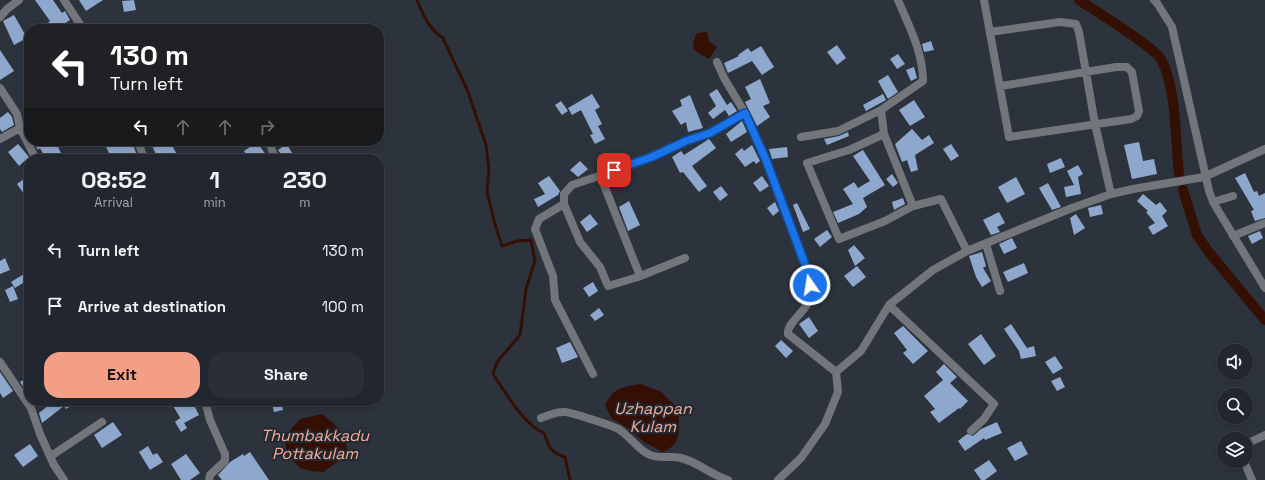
<!DOCTYPE html>
<html lang="en">
<head>
<meta charset="utf-8">
<style>
	body { margin:0; font-family:"Space Grotesk",sans-serif; background:#2a2e36; color:#f1f3f6; height:100vh; display:flex; flex-direction:column; font-size:15px; white-space:nowrap }
	* { box-sizing:border-box; margin:0 }
	p { font-size:13px; color:#a2a5aa }
	.icon { flex:none; width:22px; height:22px; fill:none; stroke:currentColor; stroke-width:2; stroke-linecap:round; stroke-linejoin:round }
	.map { position:relative; flex:1; overflow:hidden }
	.side { position:absolute; left:24px; top:154px; width:360px; height:252px; display:flex; flex-direction:column; background:#22262e; border-radius:16px; box-shadow:0 2px 6px #0003,0 0 0 1px #3f434a }
	.side>* { flex:none }
	.hud { position:absolute; left:24px; top:24px; width:360px; height:122px; border-radius:16px; box-shadow:0 2px 6px #0003,0 0 0 1px #3f434a; background:#202124; color:#fff; overflow:hidden }
	.fabs { position:absolute; left:1217px; top:344px; display:grid; gap:8px }
	.fabs a { display:grid; place-items:center; width:36px; height:36px; border-radius:50%; background:#22262e; box-shadow:0 2px 6px #0003,0 0 0 1px #3f434a; font-size:20px }
	.pin { position:absolute; display:grid; place-items:center; width:34px; height:34px; color:#fff; margin:-17px; border-radius:8px; box-shadow:0 2px 6px #0006 }
	.me { position:absolute; width:44px; margin:-22px; rotate:347deg; stroke-linejoin:round; filter:drop-shadow(0 0 3px #0008) }
	.turn { display:flex; align-items:center; gap:14px; height:84px; padding:0 20px; font-size:18px }
	.turn .icon { width:52px; height:52px; stroke-width:2.5 }
	.turn b { display:block; font-size:28px; line-height:34px }
	.lanes { display:flex; align-items:center; height:38px; padding:0 20px; background:#0003; justify-content:center; gap:20px; direction:ltr }
	.lanes .off { opacity:.35 }
	.eta { display:flex; justify-content:space-evenly; align-items:center; height:68px; text-align:center }
	.eta b { font-size:24px; font-weight:800; line-height:28px }
	.primary-button { display:flex; gap:8px; margin-top:auto; padding:8px 20px }
	.primary-button a { flex:1; height:46px; border-radius:16px; background:#f39f85; color:#111; font-size:16px; font-weight:800; line-height:46px; text-align:center }
	.primary-button a+a { background:#2a2e36; color:#f1f3f6 }
	ul { padding:0; list-style:none }
	li { display:flex; align-items:center; gap:12px; height:56px; padding:0 20px }
	li div { flex:1 }
	li b { display:block; font-size:15px }
	li em { font-style:normal }
	.map>svg:first-child { display:block }
	.water { fill:#330f04 }
	.lines { fill:none; stroke-linecap:round; stroke-linejoin:round }
	.stream { stroke:#330f04; stroke-width:3 }
	.canal { stroke:#330f04; stroke-width:10 }
	.building { fill:#8ea8cd }
	.minor { stroke:#72757a; stroke-width:8 }
	.route-casing { stroke:#114b97; stroke-width:10 }
	.route { stroke:#1a73e8; stroke-width:7 }
	.labels { text-anchor:middle; stroke-width:4; stroke-linejoin:round; paint-order:stroke }
	.water-label { font-size:16px; font-style:italic; fill:#f5ac95; stroke:#232933 }
</style>
</head>
<body>
<div class="map">
<svg width="1265" height="480" viewBox="0 0 1265 480">
	<rect width="100%" height="100%" fill="#2d333d"/>
	<path class="water" d="M707 32 709 41 717 47 709 59C696 51 688 52 697 33Z
		M641 384 661 392 678 408C679 426 683 444 663 452L644 442 628 428 612 419 605 405C615 387 621 387 641 384Z
		M322 414C337 425 350 437 346 456L323 472 310 471 300 468 287 454 284 437 300 419Z"/>
	<g class="lines">
		<path class="stream" d="M417 0C423 15 429 29 443 38L468 92 486 145 489 170 487 192 494 221 502 246 517 241 531 240 535 261 526 289 520 335 497 362 493 374C505 392 524 425 544 433 549 447 550 452 565 457L570 480"/>
		<path class="canal" d="M1079 0C1094 10 1154 47 1161 59 1177 89 1175 140 1179 174
			M1183 190 1197 235 1208 251 1265 320"/>
	</g>
	<path class="building" d="M35 0H53L62 13 65 11 70 20 56 29H52L48 23 50 21Z
		M79 0H103L86 11Z
		M134 0 136 10 124 12 122 1Z
		M14 15 27 38 14 45 3 21Z
		M931 41 934 50 924 52 922 44Z
		M837 45 846 58 837 65 827 52Z
		M761 46 774 67 762 75 752 61 728 73 724 63 739 56 738 55 748 48 751 52Z
		M0 50 14 71 0 80Z
		M898 54 905 64 897 69 890 59Z
		M914 67 917 78 911 81 906 70Z
		M888 75 898 92 888 99 878 81Z
		M760 79 770 103 763 106 770 117 757 126 745 102 751 99 745 87Z
		M717 89 727 105 731 102 737 111 729 116 725 110 713 119 708 113 716 106 709 94Z
		M592 94 600 107 595 110 602 124 598 126 605 139 595 144 590 135 593 134 581 110 572 115 568 108Z
		M883 94 886 100 866 111 863 105Z
		M690 95 703 128 688 132 686 122 681 125 672 111 682 106 680 100Z
		M914 100 925 117 910 126 899 110Z
		M561 101 568 111 562 115 555 105Z
		M8 112 12 117 14 125 2 132 0 129V118Z
		M742 121 747 132 731 142 726 134Z
		M912 129 922 140 929 135 934 143 915 155 918 170 911 172 907 160 902 162 895 144Z
		M848 132 849 136 827 145 824 139 839 136Z
		M709 139 716 148 692 166 707 186 699 192 683 172 680 173 672 157 681 151 684 155Z
		M33 141H55L64 159H46L40 148 38 150Z
		M103 141H132L138 159H112Z
		M150 141H170L179 159H158Z
		M257 142 266 155 259 159H249L244 151Z
		M1139 142 1143 161 1154 159 1157 174 1132 179 1124 145Z
		M18 144 29 157 19 166 8 152Z
		M287 144 292 153 284 158 278 150Z
		M951 144 959 156 951 161 943 149Z
		M752 145 760 161 756 164 754 161 745 167 735 154 742 148 744 151Z
		M787 147 788 157 772 159 769 149Z
		M863 150 885 185 863 198 867 207 859 214 838 223 833 212 853 204 843 189 854 182 858 188 870 181 853 156Z
		M1061 158 1065 167 1050 173 1047 164Z
		M580 161 588 169 578 177 570 170Z
		M1078 165 1083 174 1078 177 1081 194 1066 197 1064 187 1074 185 1067 171Z
		M1245 173 1254 192 1257 191 1259 196 1265 193V218L1255 221 1251 211 1254 210 1235 178Z
		M892 174 898 183 893 187 886 179Z
		M29 175V201L17 184Z
		M549 176 560 191 558 195 538 207 534 199 545 194 538 183Z
		M762 176 769 186 760 192 753 183Z
		M1016 177 1025 194 1007 203 998 187Z
		M1048 183 1061 207 1052 210 1039 188Z
		M721 186 728 195 720 201 713 192Z
		M1143 194 1156 205 1160 202 1167 211 1162 216 1168 226 1153 235 1148 227 1155 223 1146 212 1148 211 1137 201Z
		M903 198 905 204 894 210 892 202Z
		M629 201 640 225 628 231 619 207Z
		M775 202 779 211 773 216 767 208Z
		M797 203 810 229 803 232 793 205Z
		M1101 205 1103 214 1090 217 1088 208Z
		M999 212 1005 223 997 227 1000 232 991 235 983 220Z
		M590 214 598 224 587 232 580 222Z
		M1076 214 1085 228 1074 235 1070 218Z
		M827 230 832 237 820 247 814 239Z
		M1260 231 1263 238 1252 244 1248 236Z
		M1012 238 1017 248 1004 254 999 244Z
		M854 245 865 258 855 266 848 250Z
		M982 252 986 266 983 268 991 281 982 287 976 277 969 256Z
		M5 258 10 270 0 274V261Z
		M1024 263 1028 273 1008 282 1003 272Z
		M857 266 866 277 853 287 844 276Z
		M24 274 28 280 15 288 11 282Z
		M593 282 598 291 589 297 583 288Z
		M13 286 18 299 10 302 5 290Z
		M599 308 604 315 595 321 590 315Z
		M809 317 818 331 809 338 799 324Z
		M1011 324 1027 348 1034 346 1036 356 1021 359 1019 351 1004 329Z
		M903 326 928 351 913 364 903 353 907 350 894 333Z
		M981 334 996 356 984 365 968 344Z
		M781 340 793 351 786 358 775 346Z
		M570 342 578 357 562 363 556 348Z
		M1055 356 1063 368 1053 374 1045 362Z
		M944 364 957 377 950 383 968 401 960 409 959 408 939 423 930 412 935 409 924 396 943 380 936 372Z
		M0 372 13 391 3 398 0 393Z
		M29 376V395L20 382Z
		M1060 377 1065 387 1057 391 1051 381Z
		M54 401H79L66 409 64 406 42 423 39 413Z
		M170 401H192L199 415 184 423 187 428 181 432 175 422 180 418 181 419Z
		M281 401 283 410 274 412 272 404Z
		M113 422 122 435 102 448 94 435Z
		M997 422 1002 433 985 440 984 438 965 451 958 441 967 434 973 436 981 429Z
		M1021 441 1028 454 1015 461 1007 448Z
		M30 444 38 456 23 467 14 455Z
		M148 446 153 455 157 453 163 462 150 470 139 452Z
		M250 452 269 480H222L218 475 230 462 243 454 244 456Z
		M186 454 200 473 190 480H181L171 464Z
		M989 460 997 471 985 480H981L974 470Z"/>
	<g class="lines">
		<path class="minor" d="M64 0 83 29
			M984 0 1009 137 1131 119 1137 116 1139 111 1132 72 1127 67H1116L1001 86
			M1154 0 1157 3 1172 27 1209 191 1213 202 1265 288
			M0 17 7 9 19 0
			M990 32 1060 22 1076 24 1079 32 1095 124 1111 194
			M717 62 724 78 745 113 766 160 809 275C810 281 812 288 811 294 809 311 786 322 788 334L836 372
			M0 88 17 114 20 128 36 159
			M881 110 884 134 913 206 941 199 967 251
			M884 134 849 150 807 163 839 239 885 221 913 206
			M801 137 838 131 881 110 923 81C923 52 909 26 898 0
			M0 139 20 128
			M138 141 144 159
			M269 141 275 159
			M600 175 640 276
			M1213 202 1233 196
			M564 204 580 242 600 267 608 286 638 277 685 258
			M1233 236 1265 223
			M986 244 1000 291
			M889 305 994 404 984 419 971 431
			M0 362 31 408 40 434 54 465 64 480
			M593 374 555 300 553 276 535 229 539 219 564 204V194L572 185 629 166 686 141 710 133 745 113
			M205 401 210 420 225 454V461L210 475 209 480
			M541 418C549 415 557 411 565 412 570 412 617 427 620 430 630 437 637 448 648 454 659 460 669 455 681 458 698 462 711 475 728 480
			M1246 444 1265 435
			M51 456 102 422
			M1244 461 1252 480
			M778 480 801 458 825 424 838 392 836 372 861 351 889 305 933 270 967 251 1072 208 1111 194 1133 189 1204 177 1265 149"/>
	</g>
	<g class="lines">
		<defs>
			<path id="route" d="M614 170 652 157 686 141 710 133 745 113 766 160 809 275 810 285"/>
		</defs>
		<use href="#route" class="route-casing"/>
		<use href="#route" class="route"/>
	</g>
	<g class="labels">
		<g class="water-label">
			<text x="653" y="414">Uzhappan<tspan x="653" dy="18">Kulam</tspan></text>
			<text x="315" y="441">Thumbakkadu<tspan x="315" dy="18">Pottakulam</tspan></text>
		</g>
	</g>
</svg>
<div class="fabs">
<a><svg class="icon" aria-label="sound" viewBox="0 0 24 24"><path d="M4 9h4l5-4v14l-5-4H4zM17 9q2 3 0 6"/></svg></a>
<a><svg class="icon" aria-label="search" viewBox="0 0 24 24"><circle cx="10" cy="10" r="6"/><path d="M15 15l6 6"/></svg></a>
<a><svg class="icon" aria-label="layers" viewBox="0 0 24 24"><path d="M12 4l9 5-9 5-9-5zM3 14l9 5 9-5"/></svg></a>
</div>
<div class="pin" style="left:614px;top:170px;background:#d93025"><svg class="icon" aria-label="arrive" viewBox="0 0 24 24"><path d="M6 21V4h12l-3 4 3 4H6"/></svg></div>
<svg class="me" style="left:810px;top:285px" viewBox="-20 -20 40 40"><circle r="17" fill="#1a73e8" stroke="#fff" stroke-width="3"/><path d="M0-11L8 9 0 5-8 9z" fill="#fff"/></svg>
<div class="hud">
<div class="turn"><svg class="icon" aria-label="left" viewBox="0 0 24 24"><path d="M17 20v-9H6M10 6l-5 5 5 5"/></svg><div><b>130 m</b>Turn left</div></div>
<div class="lanes"><svg class="icon" aria-label="left" viewBox="0 0 24 24"><path d="M17 20v-9H6M10 6l-5 5 5 5"/></svg><svg class="icon off" aria-label="ahead" viewBox="0 0 24 24"><path d="M12 20V5M6 11l6-6 6 6"/></svg><svg class="icon off" aria-label="ahead" viewBox="0 0 24 24"><path d="M12 20V5M6 11l6-6 6 6"/></svg><svg class="icon off" aria-label="right" viewBox="0 0 24 24"><path d="M7 20v-9h11M14 6l5 5-5 5"/></svg></div>
</div>
<section class="side">
<div class="eta">
<div><b>08:52</b><p>Arrival</p></div>
<div><b>1</b><p>min</p></div>
<div><b>230</b><p>m</p></div>
</div>
<ul>
<li><svg class="icon" aria-label="left" viewBox="0 0 24 24"><path d="M17 20v-9H6M10 6l-5 5 5 5"/></svg><div><b>Turn left</b></div><em>130 m</em></li>
<li><svg class="icon" aria-label="arrive" viewBox="0 0 24 24"><path d="M6 21V4h12l-3 4 3 4H6"/></svg><div><b>Arrive at destination</b></div><em>100 m</em></li>
</ul>
<div class="primary-button"><a>Exit</a><a>Share</a></div>
</section>
</div>
</body>
</html>
